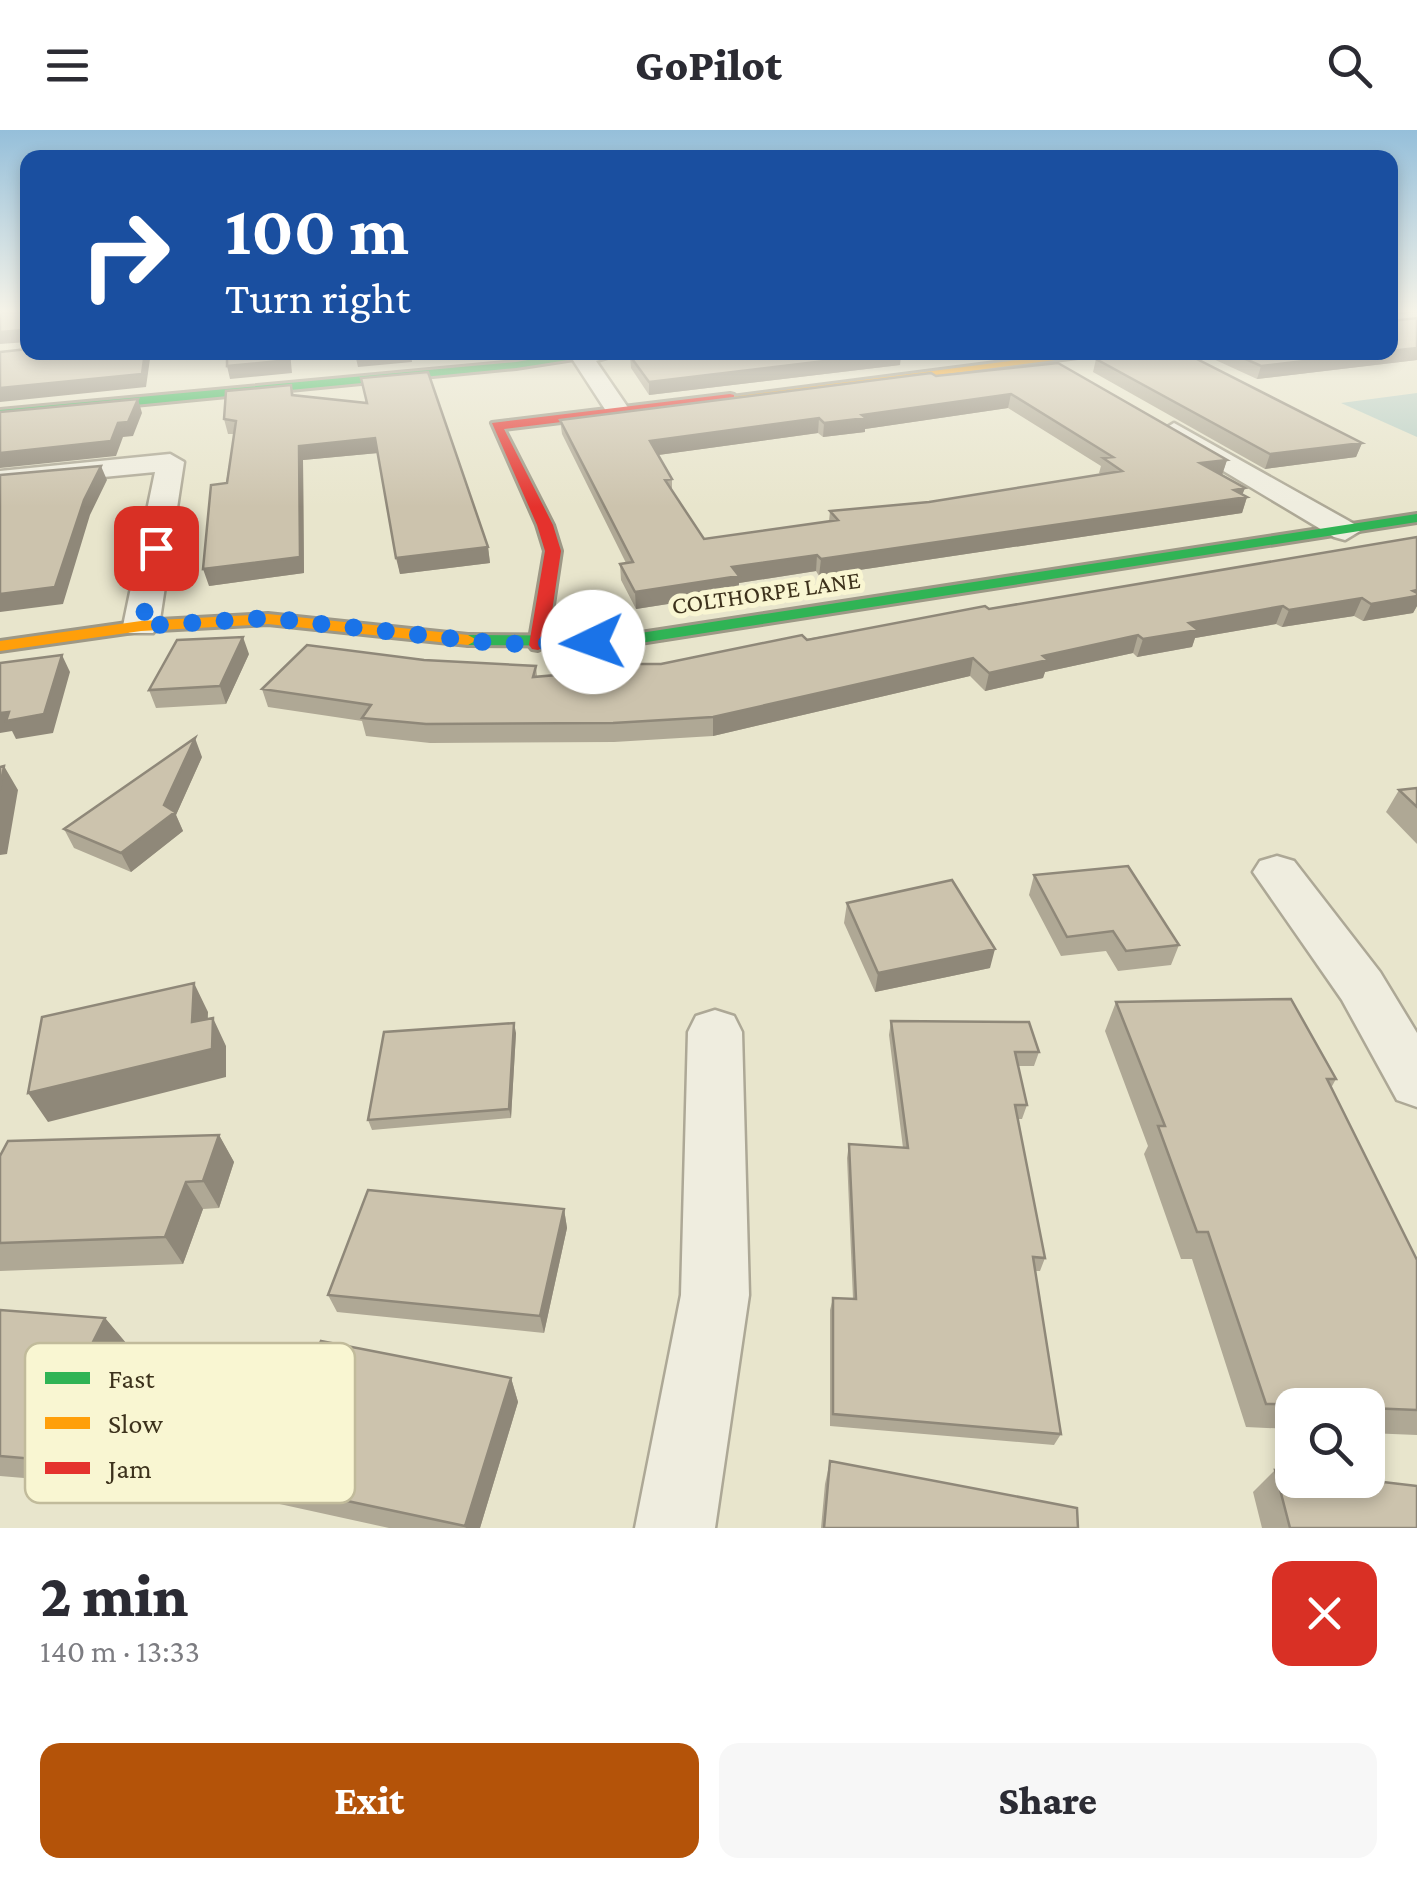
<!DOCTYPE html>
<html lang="en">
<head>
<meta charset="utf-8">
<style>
	body { margin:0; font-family:"Crimson Pro",serif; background:#f7f7f7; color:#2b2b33; height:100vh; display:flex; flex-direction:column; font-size:38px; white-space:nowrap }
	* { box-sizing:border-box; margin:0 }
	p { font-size:32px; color:#7c7c81 }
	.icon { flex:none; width:55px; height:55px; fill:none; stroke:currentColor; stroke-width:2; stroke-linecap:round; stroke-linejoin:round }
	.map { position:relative; height:1398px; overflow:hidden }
	.sheet { display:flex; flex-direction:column; background:#fff; flex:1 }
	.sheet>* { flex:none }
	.top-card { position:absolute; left:20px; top:20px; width:1378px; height:210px; border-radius:20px; box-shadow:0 5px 15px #0003; background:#1a4fa0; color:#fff; overflow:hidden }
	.tools { position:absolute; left:1275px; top:1258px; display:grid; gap:20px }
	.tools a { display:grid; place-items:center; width:110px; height:110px; border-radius:20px; background:#fff; box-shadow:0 5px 15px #0003; font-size:50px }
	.pin { position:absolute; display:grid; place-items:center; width:85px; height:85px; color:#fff; margin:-42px; border-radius:20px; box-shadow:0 5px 15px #0006 }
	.me { position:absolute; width:110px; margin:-55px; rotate:267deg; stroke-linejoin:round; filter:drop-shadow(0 0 8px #0008) }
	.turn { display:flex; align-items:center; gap:35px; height:210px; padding:0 40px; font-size:45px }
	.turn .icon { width:130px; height:130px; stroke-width:2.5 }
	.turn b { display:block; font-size:70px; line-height:85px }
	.round { display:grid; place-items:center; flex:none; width:105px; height:105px; border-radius:20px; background:#f7f7f7 }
	.overview { display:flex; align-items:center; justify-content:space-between; height:170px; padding:0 40px }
	h1 { font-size:60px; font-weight:800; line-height:75px }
	.cta { display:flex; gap:20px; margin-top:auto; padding:20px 40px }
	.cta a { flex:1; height:115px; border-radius:20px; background:#b45309; color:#fff; font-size:40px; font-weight:800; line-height:115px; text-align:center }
	.cta a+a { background:#f7f7f7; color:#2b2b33 }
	header { display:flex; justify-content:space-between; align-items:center; height:130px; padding:0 40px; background:#fff; font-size:45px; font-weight:800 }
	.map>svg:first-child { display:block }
	.water { fill:#b8cfc5 }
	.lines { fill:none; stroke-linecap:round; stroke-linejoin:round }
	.street-casing { stroke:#ada896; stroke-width:5 }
	.fast-casing { stroke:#9d9886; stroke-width:6 }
	.slow-casing { stroke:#9d9886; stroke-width:6 }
	.jam-casing { stroke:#9d9886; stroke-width:6 }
	.street { fill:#efeddf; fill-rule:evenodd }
	.fast { fill:#30b455; fill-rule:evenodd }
	.slow { fill:#ff9f0a; fill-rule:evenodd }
	.jam { fill:#e5322d; fill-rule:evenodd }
	.wall { fill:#afa895; fill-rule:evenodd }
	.shaded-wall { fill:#8f8879 }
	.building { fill:#ccc3ad; stroke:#8f8879; stroke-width:2.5; fill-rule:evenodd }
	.route { stroke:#1a73e8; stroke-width:18; stroke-dasharray:0 32.4 }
	.labels { text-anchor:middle; stroke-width:10; stroke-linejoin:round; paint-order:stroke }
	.far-street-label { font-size:25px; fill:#3d321c; stroke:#f9f6d2 }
	.key { fill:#f9f6d2; stroke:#c1bb9b; stroke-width:2.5 }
	.key-label { font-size:28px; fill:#3d321c }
</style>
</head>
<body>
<header><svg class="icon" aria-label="menu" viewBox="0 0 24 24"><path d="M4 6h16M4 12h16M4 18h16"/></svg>GoPilot<svg class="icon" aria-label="search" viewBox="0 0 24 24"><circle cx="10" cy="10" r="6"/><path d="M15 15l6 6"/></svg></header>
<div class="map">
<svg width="1417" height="1398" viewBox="0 0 1417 1398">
	<rect width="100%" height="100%" fill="#e8e5cc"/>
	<path class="water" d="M1417 263V307L1341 273Z"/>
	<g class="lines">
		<defs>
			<path id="street" d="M574 222H626L596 231 631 282 628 287H610L571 227Z
				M1174 293 1356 395 1360 401 1345 410 1334 407 1165 306 1161 301Z
				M170 324 184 332 159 496 153 503H129L123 496 155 342 0 357V341Z
				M1277 726 1294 731 1380 842 1417 903V977L1397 970 1342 870 1253 742 1260 731Z
				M715 880 734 886 742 902 749 1165 715 1398H635L681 1165 688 902 696 886Z"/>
			<path id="fast" d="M574 222H585L587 227 516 238 0 288V280L516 232Z
				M1417 384V392L621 516 468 515 459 510 468 505 621 506Z"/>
			<path id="slow" d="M1081 222H1117L730 272 724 268Z
				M268 484 468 505 477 510 468 515 268 494 141 501 0 521V511L141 491Z"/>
			<path id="jam" d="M730 264 734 265V271L504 299 553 395 561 421 547 515 538 520 532 519 529 515 545 421 537 395 492 293Z"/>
		</defs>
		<use href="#street" class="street-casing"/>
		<use href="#fast" class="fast-casing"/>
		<use href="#slow" class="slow-casing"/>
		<use href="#jam" class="jam-casing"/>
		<use href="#street" class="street"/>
		<use href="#fast" class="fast"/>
		<use href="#slow" class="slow"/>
		<use href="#jam" class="jam"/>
	</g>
	<path class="wall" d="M1390 182H1417L1392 185V191L1417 188V230L1257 249 1198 222H1390Z
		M901 222 900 235 649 265 631 238 630 226Z
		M1096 229 1362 313 1356 327 1265 339 1093 242Z
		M1058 233 1227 330 1222 345 1245 358 1242 364 1247 367 1242 383 819 446 816 441 739 453 738 463 636 479 621 450 620 434 626 433 562 304 560 290ZM1008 278 1101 336 1099 343 1101 344 929 372 830 381 829 391 704 409 672 361V349L658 325 818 303 823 307 865 302V299Z
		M291 255 294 265 366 273 488 417 490 433 400 444 378 323 303 330 304 443 209 456 234 304H228L224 289Z
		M1417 407V476L1413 483 1363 491 1354 486 1282 497 1276 494 1195 508 1192 517 1137 527 1133 523 1045 542 1043 548 985 561 970 546 713 606 614 612 430 613 366 606 362 591 268 577 262 559 424 530 536 536 537 546 626 539Z
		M249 524 226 574 156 578 149 560Z
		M202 627 176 685 183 701 131 742 74 718 64 699Z
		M1417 658V714L1386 682 1399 660Z
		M1034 745 1179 815 1171 835 1118 841 1106 821 1061 826 1029 765Z
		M847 773 990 838 875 862 844 793Z
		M1116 872 1336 949 1331 958 1417 1130V1305L1368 1303V1275H1292V1299L1246 1297 1192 1129H1181L1144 1024 1148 1016 1105 901Z
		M891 891 1039 922 1034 936H1018L1027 975 1022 989H1018L1045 1128 1040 1141H1035L1061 1304 1054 1315 830 1296V1180L833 1168 853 1169 847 1028 849 1014 903 1018 889 905Z
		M516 903 511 988 372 1000 368 990Z
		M219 1005 234 1032 219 1078 203 1079 183 1134 0 1141V1026Z
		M564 1079 567 1098 544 1203 337 1182 328 1165Z
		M0 1180 105 1188 126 1213 60 1351 0 1346Z
		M511 1248 518 1272 480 1398H389L275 1373 258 1352Z
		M830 1331 1078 1398H821L825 1354Z
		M1275 1340 1417 1398H1262L1253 1362Z"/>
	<path class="shaded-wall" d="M1390 182H1417L1390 185Z
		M23 200 28 212 0 214V202Z
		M1417 218V230L1257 249 1261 236Z
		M145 222H151L146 257 0 272V258Z
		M290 222 292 243 230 249 227 236Z
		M370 222H411L412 232 358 237 355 224Z
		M901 222 900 235 649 265V252Z
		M1011 264 1008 278 865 299V302L823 307 824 293 862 285Z
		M138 269 142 283 133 306 123 307 116 326 0 338V323L118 293Z
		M819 288 818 303 651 326 650 311Z
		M375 308 378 323 303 330 304 443 209 456 203 439 299 316Z
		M1362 313 1356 327 1265 339 1270 324Z
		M1227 330 1222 345 1200 333Z
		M101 336 107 350 90 385 63 474 0 482V464L84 370Z
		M1245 358 1241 368 1247 367 1242 383 819 446 821 429Z
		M488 417 490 433 400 444 396 428Z
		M817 425 816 441 739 453 738 463 636 479 635 462 732 437Z
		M1417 460V476L1413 483 1363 491 1371 474Z
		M1362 468 1354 486 1282 497 1289 480Z
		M1283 476 1276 494 1195 508 1192 517 1137 527 1143 509 1189 493Z
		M1138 505 1133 523 1045 542 1043 548 985 561 989 543 1043 526Z
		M243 507 249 524 226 574 220 556Z
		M62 525 70 542 53 603 16 609 12 601 0 603V583Z
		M973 528 970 546 713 606V587Z
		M195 608 202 627 176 685 183 701 131 742 121 723 164 675Z
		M4 636 18 660 7 724 0 725V660Z
		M995 819 990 838 875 862 878 843Z
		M194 853 208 882 207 920 213 888 226 916V947L48 992 28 963 192 892Z
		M514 893 516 903 511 988 509 979Z
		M219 1005 234 1032 219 1078 203 1051Z
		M186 1052 203 1079 183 1134 165 1107Z
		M564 1079 567 1098 544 1203 540 1186Z
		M105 1188 126 1213 60 1351 34 1329Z
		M511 1248 518 1272 480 1398H466L465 1396Z"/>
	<path class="building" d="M0 182H28V203L23 200 0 202Z
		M1390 182H1392V191L1417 188V218L1390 221Z
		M28 219V222H145L142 244 0 258V222Z
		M227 222H288L289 230 227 236Z
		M665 222H899L649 252 630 226Z
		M1157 222H1183L1362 313 1270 324 1096 229Z
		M1230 222H1380L1261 236Z
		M1058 233 1227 330 1200 333 1245 358 1234 360 1247 367 821 429 817 425 732 437 739 446 635 462 620 434 633 432 560 290 931 243 936 246ZM1011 264 1113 327 1103 328 1122 341 929 372 830 381 838 390 704 409 665 350 672 349 650 311 819 288 824 293 866 288 862 285Z
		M428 242 488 417 396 428 375 308 299 316 300 427 203 439 211 355 227 353 236 291 224 289 226 261 291 255 292 265 367 273 361 248Z
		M138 269 128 292 118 293 111 311 0 323V282Z
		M101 336 84 370 55 457 0 464V345Z
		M1417 407V460L1413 461 1417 463V466L1371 474 1362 468 1289 480 1283 476 1189 493 1198 500 1143 509 1138 505 1043 526 1048 530 989 543 973 528 713 587 613 593 426 594 362 588 371 575 262 559 307 515 424 530 536 536 533 547 626 539V534H661L802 505 807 510 985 476 989 479Z
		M243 507 220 556 149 560 177 510Z
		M62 525 44 584 6 591 9 582 0 583V533Z
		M195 608 164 675 175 682 121 723 64 699Z
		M4 636 0 660V637Z
		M1417 658V677L1399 660Z
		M1128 736 1179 815 1126 821 1113 801 1067 807 1034 745Z
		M952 750 995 819 878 843 847 773Z
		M194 853 192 892 213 888 212 919 28 963 42 887Z
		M1291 869 1336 949H1327L1417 1130V1280L1368 1278V1275L1266 1274 1208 1102H1197L1158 996H1165L1116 872Z
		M891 891 1029 892 1039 922H1015L1027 975H1015L1045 1128 1033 1127 1061 1304 833 1284V1168L856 1169 849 1014 908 1018Z
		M514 893 509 979 368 990 384 902Z
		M219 1005 203 1051 186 1052 165 1107 0 1113V1026L8 1011Z
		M368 1060 564 1079 540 1186 328 1165Z
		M0 1180 105 1188 34 1329 0 1326Z
		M321 1211 511 1248 465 1396 258 1352Z
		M830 1331 1077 1378 1078 1398H824Z
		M1275 1340 1292 1342V1350H1366L1417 1356V1398H1290Z"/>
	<linearGradient id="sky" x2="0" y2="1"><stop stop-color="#95bfda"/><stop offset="0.48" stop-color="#f5f3e8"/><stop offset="1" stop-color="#f5f3e8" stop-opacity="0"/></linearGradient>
	<rect width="1417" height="377" fill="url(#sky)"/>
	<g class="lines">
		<path class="route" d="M156 418 142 496 268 488 502 514 593 512"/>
	</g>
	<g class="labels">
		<g class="far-street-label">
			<text transform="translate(766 462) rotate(-8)" y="9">COLTHORPE LANE</text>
		</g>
	</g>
	<rect x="25" y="1213" width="330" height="160" rx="15" class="key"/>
	<rect x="45" y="1242" width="45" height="12" fill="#30b455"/>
	<rect x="45" y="1287" width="45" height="12" fill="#ff9f0a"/>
	<rect x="45" y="1332" width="45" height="12" fill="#e5322d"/>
	<g class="key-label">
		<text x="108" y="1258">Fast</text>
		<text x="108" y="1303">Slow</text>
		<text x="108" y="1348">Jam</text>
	</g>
</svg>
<div class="tools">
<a><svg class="icon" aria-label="search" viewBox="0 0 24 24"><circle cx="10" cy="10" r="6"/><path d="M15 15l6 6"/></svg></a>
</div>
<div class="pin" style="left:156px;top:418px;background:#d93025"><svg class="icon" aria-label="arrive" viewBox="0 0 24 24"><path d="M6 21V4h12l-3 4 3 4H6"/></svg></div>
<svg class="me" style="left:593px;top:512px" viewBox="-20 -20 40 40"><circle r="19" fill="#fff"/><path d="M0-13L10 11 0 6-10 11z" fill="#1a73e8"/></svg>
<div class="top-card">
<div class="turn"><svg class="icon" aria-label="right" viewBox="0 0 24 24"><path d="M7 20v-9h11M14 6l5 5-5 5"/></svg><div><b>100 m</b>Turn right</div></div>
</div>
</div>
<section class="sheet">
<div class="overview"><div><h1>2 min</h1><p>140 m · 13:33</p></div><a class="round" style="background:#d93025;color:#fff"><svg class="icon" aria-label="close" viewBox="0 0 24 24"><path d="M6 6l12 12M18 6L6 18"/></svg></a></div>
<div class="cta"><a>Exit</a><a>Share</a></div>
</section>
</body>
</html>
